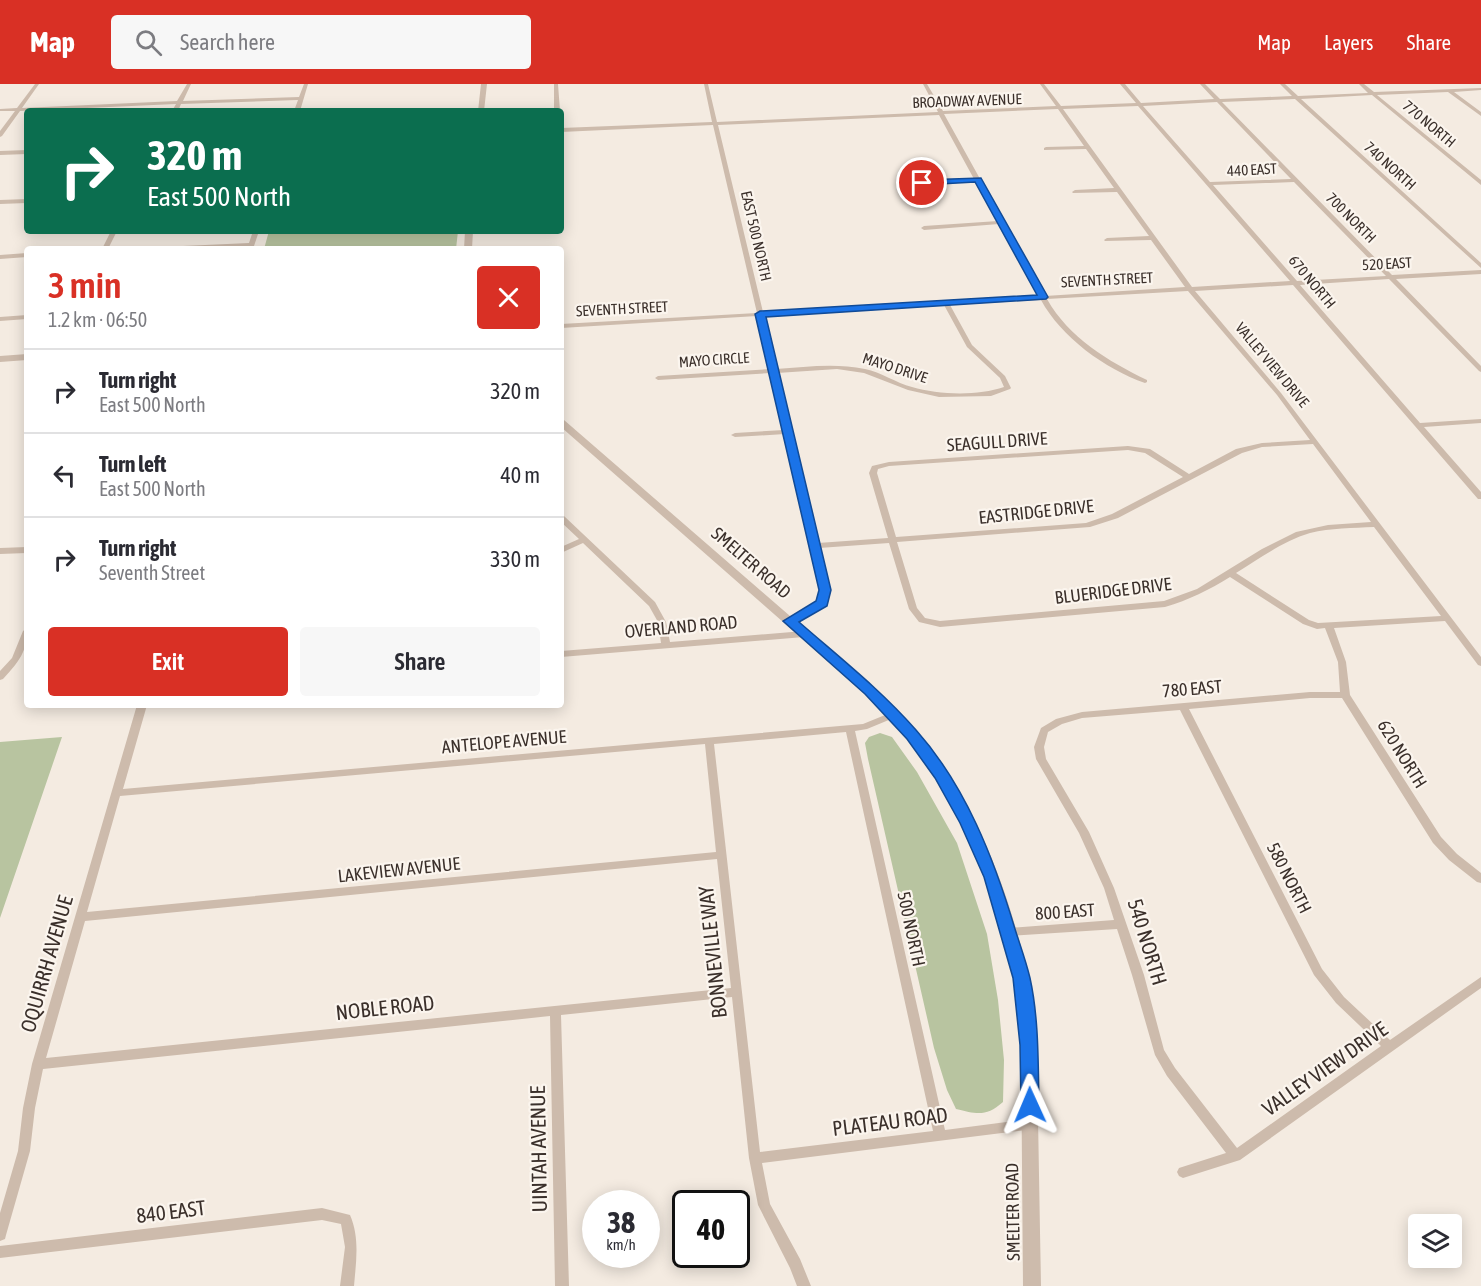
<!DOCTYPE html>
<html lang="en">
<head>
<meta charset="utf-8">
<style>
	body { margin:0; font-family:"Asap Condensed",sans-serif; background:#f7f7f7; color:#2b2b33; height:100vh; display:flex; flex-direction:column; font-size:22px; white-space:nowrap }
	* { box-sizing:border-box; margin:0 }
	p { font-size:20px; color:#7c7c81 }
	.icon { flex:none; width:33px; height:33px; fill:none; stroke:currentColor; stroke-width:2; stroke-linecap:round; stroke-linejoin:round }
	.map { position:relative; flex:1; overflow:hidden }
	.panel { position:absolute; left:24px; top:162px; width:540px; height:462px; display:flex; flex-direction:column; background:#fff; border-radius:6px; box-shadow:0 3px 15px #0003 }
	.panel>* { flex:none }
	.banner { position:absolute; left:24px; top:24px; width:540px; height:126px; border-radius:6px; box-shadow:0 3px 15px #0003; background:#0b6e4f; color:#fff; overflow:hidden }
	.tools { position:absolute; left:1408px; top:1130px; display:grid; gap:12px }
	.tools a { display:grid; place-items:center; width:54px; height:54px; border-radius:6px; background:#fff; box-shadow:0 3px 15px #0003; font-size:30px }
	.speed { position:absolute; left:582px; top:1106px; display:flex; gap:12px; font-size:30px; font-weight:700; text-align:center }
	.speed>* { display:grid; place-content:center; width:78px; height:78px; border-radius:50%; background:#fff; box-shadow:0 3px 15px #0003; line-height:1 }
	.speed small { font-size:15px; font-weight:400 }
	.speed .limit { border:3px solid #111; border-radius:9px; background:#fff; color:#111 }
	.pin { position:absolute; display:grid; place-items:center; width:51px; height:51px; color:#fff; margin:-26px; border:3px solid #fff; border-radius:50%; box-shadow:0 2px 6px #0007 }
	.me { position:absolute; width:66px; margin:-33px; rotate:359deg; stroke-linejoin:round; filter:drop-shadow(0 0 4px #0008) }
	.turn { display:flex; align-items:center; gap:21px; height:126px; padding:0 24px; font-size:27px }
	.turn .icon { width:78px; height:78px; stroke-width:2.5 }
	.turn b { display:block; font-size:42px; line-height:51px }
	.round { display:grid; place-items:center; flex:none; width:63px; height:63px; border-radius:6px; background:#f7f7f7 }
	.headline { display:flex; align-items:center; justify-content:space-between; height:102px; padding:0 24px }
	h1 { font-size:36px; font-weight:600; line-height:45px; color:#d93025 }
	.action { display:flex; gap:12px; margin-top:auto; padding:12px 24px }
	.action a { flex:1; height:69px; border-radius:6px; background:#d93025; color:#fff; font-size:24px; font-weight:600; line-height:69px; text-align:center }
	.action a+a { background:#f7f7f7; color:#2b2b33 }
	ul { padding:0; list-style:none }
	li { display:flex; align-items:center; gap:18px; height:84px; padding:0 24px; border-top:2px solid #e1e1e2 }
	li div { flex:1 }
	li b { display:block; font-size:22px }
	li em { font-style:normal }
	header { display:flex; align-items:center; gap:36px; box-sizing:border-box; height:84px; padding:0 30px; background:#d93025; color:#fff }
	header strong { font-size:28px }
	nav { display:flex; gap:33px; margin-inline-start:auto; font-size:21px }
	.search { width:420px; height:54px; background:#f7f7f7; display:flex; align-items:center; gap:15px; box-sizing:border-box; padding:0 21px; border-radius:6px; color:#7c7c81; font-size:22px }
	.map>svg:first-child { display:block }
	.green { fill:#b8c4a0 }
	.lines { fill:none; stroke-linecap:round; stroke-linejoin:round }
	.minor { fill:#cdbbac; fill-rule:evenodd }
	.tertiary { fill:#cdbbac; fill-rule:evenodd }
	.route { fill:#1a73e8; stroke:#114b97; stroke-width:1.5 }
	.labels { text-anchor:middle; stroke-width:4.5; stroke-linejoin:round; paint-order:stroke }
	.far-street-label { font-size:15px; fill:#3b302b; stroke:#fbf5ee }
	.street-label { font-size:18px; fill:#3b302b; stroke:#fbf5ee }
	.near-street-label { font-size:21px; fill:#3b302b; stroke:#fbf5ee }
</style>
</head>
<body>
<header>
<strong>Map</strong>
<div class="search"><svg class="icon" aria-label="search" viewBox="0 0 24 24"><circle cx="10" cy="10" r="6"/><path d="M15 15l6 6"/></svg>Search here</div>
<nav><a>Map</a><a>Layers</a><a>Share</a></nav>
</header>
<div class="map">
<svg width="1481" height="1202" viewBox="0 0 1481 1202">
	<rect width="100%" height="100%" fill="#f4ebe1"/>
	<path class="green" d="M269 147H458L456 165H264Z
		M880 649 892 653 917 688 957 759 987 850 998 916 1004 976 1003 1018C986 1033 977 1030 956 1025L947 1006 934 964 868 675 865 659 869 653Z
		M62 653 0 834V658Z"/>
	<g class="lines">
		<path class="minor" d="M35 0H39L22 24 177 17 187 0H191L183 17 299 13 304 0H308L300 27H294L298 16 181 20 178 27H172L176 20 20 27 2 52 0 53V47L15 27H0V25L17 24Z
			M554 0H558L560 27H554Z
			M704 0H708L717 38 938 28 923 0H927L943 27 1056 22 1040 0H1044L1061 22 1136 19 1120 0H1125L1141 19 1214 15 1200 0H1205L1220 15 1292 12 1280 0H1285L1298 12 1368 9 1359 0H1364L1374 8 1481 4V6L1454 8 1481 28V32L1448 8 1377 11 1481 96V101L1372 11 1301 15 1481 179V184L1295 15 1222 18 1392 191 1481 186V190L1396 195 1481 282V288L1479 287 1389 195 1300 201 1420 339 1481 335V339L1424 343 1481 408V415H1478L1293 201 1195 207 1281 309 1481 573V582L1478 581 1445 537 1334 544 1346 578 1350 611 1441 753 1457 770 1481 789V799L1477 798 1449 776 1433 759 1342 614H1310L1189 625 1322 885 1344 913 1390 956 1481 893V904L1240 1076 1183 1094 1179 1092 1177 1088 1179 1084 1226 1069 1167 992 1155 971 1132 891 1117 845 1009 852 1005 851 1004 848 1005 845 1009 844 1114 836 1104 804 1079 749 1036 675 1034 663 1041 644 1056 635 1082 628 1310 608H1340L1338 578 1325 544 1317 545 1303 540 1230 493C1209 506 1189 516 1165 523L940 543 919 538 909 525 889 459 819 464 829 506 826 519 793 539H787L786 537 787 535 818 518 821 506 785 350 735 353 731 351 735 349 784 346 771 289 658 296 655 294 658 292 770 285 757 232 561 244V240L757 229 713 41 561 48V44L712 38ZM1217 18 1291 95 1210 98 1143 22ZM1138 22 1290 197 1192 203 1063 25ZM1058 25 1084 62 1046 63 1044 64V66L1086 65 1114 104 1075 106 1072 108 1073 109 1117 108 1149 152 1107 154 1104 156 1105 157 1151 156 1185 203 1045 212 944 30ZM939 31 974 95 904 98 901 100 904 102 976 98 998 137 924 142 921 144 924 146 999 140 1039 212 763 228 718 41ZM1294 98 1386 192 1297 197 1213 101ZM1188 207 1277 311 1310 356 1262 359 1236 365 1189 390 1150 365 1128 362 889 378 872 382 869 389 888 454 818 459 777 289 837 285 864 289 908 306 939 313 991 312 1010 305 1011 304 1005 292 972 261 950 221 1041 216C1061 253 1105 285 1145 299L1147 298V296C1108 277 1069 254 1047 215ZM944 221 967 263 1000 294 1004 303C978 312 939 311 912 303 896 299 881 288 865 285 835 279 806 283 776 285L764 232ZM1313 360 1371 438 1328 441 1296 448 1262 465 1197 505 1164 517 940 537 925 534 917 524 897 458 1090 443 1118 434 1242 369 1262 363ZM1128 366 1145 369 1183 393 1112 430 1086 439 896 453 877 389 878 385 889 382ZM1374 443 1441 532 1318 539 1309 536 1236 489C1259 475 1283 457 1310 449 1331 444 1353 444 1374 443ZM1180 626 1314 891 1336 919 1381 962 1237 1064 1175 984 1164 966 1144 891 1114 804 1089 748 1046 675 1044 663 1048 648 1062 640 1082 634Z
			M27 66V70L0 71V67Z
			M27 115V119L0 120V116Z
			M111 147H117L108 165H102Z
			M253 147H259L253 165H247L248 163 158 165 161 163 249 159Z
			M27 169V173L0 175V171Z
			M27 231V235L0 237V233Z
			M561 432H564L655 518 666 538 670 558 804 547 808 550 804 553 561 573V567L661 559 658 538 649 522 583 459 561 469V463L579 455 561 438Z
			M27 463V469L0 470V464Z
			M27 544C27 569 19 577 3 595L0 596V587L12 574 23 547Z
			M137 621H147L123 705 863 640 890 629H896L898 631 896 633 867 645 855 647 945 1046 1030 1035 1034 1037 1036 1041 1034 1045 762 1079 770 1120 800 1175 811 1202H797L790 1184 758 1121 749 1074 732 913 561 931 569 1202H555L550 932 43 985 35 1024 30 1067 6 1151 5 1155 0 1157V1129L18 1067 23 1024 32 980ZM846 648 933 1047 760 1068 714 660ZM705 660 716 768 87 828 120 712ZM717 775 731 904 46 974 85 837Z
			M322 1124 350 1131C360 1154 356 1178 354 1202H340L345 1163 341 1140 322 1136 0 1174V1162Z"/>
		<path class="tertiary" d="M481 0H487L484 27H478Z
			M465 147H473L472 165H464Z
			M27 270V276L0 278V272Z
			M561 335 564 336 873 604C899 630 925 656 945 686 986 747 1013 822 1028 893 1038 938 1037 987 1038 1033 1039 1090 1040 1146 1041 1202H1023L1021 961 1014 894 1002 848 984 793 962 738 936 693 908 654 865 610 561 343Z"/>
	</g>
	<path class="route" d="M981 94 1048 213 1046 215 766 233 831 506 827 522 799 538C839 573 881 606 916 646 966 702 994 775 1015 845 1020 861 1026 877 1030 894 1039 935 1038 979 1039 1021L1036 1027 1030 1029 1023 1027 1021 1021 1020 961 1013 894 984 793 960 739 935 694 907 655 865 610 783 537 816 517 819 506 755 230 760 227 1037 211 975 98 922 101 918 99 922 96Z"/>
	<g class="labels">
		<g class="far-street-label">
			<text transform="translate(967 17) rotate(-2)" y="5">BROADWAY AVENUE</text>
			<text transform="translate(1429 40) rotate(40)" y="5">770 NORTH</text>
			<text transform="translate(1390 82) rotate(42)" y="5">740 NORTH</text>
			<text transform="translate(1252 86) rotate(-3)" y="5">440 EAST</text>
			<text transform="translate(1351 134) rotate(45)" y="5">700 NORTH</text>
			<text transform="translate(756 152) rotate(77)" y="5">EAST 500 NORTH</text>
			<text transform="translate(1387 180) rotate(-3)" y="5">520 EAST</text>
			<text transform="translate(1107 196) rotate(-3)" y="5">SEVENTH STREET</text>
			<text transform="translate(1312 198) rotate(50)" y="5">670 NORTH</text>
			<text transform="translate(622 225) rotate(-3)" y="5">SEVENTH STREET</text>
			<text transform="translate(714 276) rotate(-4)" y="5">MAYO CIRCLE</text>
			<text transform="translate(1272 281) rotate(50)" y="5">VALLEY VIEW DRIVE</text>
			<text transform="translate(895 284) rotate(18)" y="5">MAYO DRIVE</text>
		</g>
		<g class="street-label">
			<text transform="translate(997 358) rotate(-4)" y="6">SEAGULL DRIVE</text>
			<text transform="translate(1036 428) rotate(-6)" y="6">EASTRIDGE DRIVE</text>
			<text transform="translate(751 479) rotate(41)" y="6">SMELTER ROAD</text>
			<text transform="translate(1113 507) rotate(-7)" y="6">BLUERIDGE DRIVE</text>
			<text transform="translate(681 543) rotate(-5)" y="6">OVERLAND ROAD</text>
			<text transform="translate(1192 605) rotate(-5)" y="6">780 EAST</text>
			<text transform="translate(504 658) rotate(-5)" y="6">ANTELOPE AVENUE</text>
			<text transform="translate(1402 670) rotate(58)" y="6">620 NORTH</text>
			<text transform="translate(399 786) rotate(-6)" y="6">LAKEVIEW AVENUE</text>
			<text transform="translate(1289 794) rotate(63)" y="6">580 NORTH</text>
			<text transform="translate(1065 828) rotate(-4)" y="6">800 EAST</text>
			<text transform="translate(911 845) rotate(78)" y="6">500 NORTH</text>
			<text transform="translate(1013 1128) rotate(-91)" y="6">SMELTER ROAD</text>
		</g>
		<g class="near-street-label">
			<text transform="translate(1147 858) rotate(73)" y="7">540 NORTH</text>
			<text transform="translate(713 868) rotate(-96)" y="7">BONNEVILLE WAY</text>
			<text transform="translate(47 880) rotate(-74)" y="7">OQUIRRH AVENUE</text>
			<text transform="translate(385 924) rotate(-6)" y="7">NOBLE ROAD</text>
			<text transform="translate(1325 985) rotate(-35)" y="7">VALLEY VIEW DRIVE</text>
			<text transform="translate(890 1038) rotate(-7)" y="7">PLATEAU ROAD</text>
			<text transform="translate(539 1065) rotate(-91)" y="7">UINTAH AVENUE</text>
			<text transform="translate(171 1128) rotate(-7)" y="7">840 EAST</text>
		</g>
	</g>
</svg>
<div class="tools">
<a><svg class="icon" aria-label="layers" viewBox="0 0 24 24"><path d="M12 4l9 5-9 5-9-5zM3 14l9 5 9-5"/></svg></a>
</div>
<div class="speed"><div>38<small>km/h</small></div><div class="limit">40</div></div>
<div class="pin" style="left:922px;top:99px;background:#d93025"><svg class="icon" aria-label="arrive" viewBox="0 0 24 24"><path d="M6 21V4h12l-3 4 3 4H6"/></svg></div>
<svg class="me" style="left:1030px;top:1021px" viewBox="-20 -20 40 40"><path d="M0-17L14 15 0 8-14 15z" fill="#1a73e8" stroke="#fff" stroke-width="4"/></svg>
<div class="banner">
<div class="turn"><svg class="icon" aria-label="right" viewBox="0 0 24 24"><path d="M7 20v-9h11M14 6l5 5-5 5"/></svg><div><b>320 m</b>East 500 North</div></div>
</div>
<section class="panel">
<div class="headline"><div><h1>3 min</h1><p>1.2 km · 06:50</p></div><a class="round" style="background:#d93025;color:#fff"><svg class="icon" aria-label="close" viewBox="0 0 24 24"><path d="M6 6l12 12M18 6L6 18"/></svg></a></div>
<ul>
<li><svg class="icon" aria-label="right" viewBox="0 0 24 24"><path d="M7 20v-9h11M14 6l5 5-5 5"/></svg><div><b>Turn right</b><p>East 500 North</p></div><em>320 m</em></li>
<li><svg class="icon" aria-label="left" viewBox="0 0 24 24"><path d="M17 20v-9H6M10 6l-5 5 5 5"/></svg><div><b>Turn left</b><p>East 500 North</p></div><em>40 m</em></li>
<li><svg class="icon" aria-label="right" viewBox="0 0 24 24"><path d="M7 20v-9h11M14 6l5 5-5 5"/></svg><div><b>Turn right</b><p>Seventh Street</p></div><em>330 m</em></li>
</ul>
<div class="action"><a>Exit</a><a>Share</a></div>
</section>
</div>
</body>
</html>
